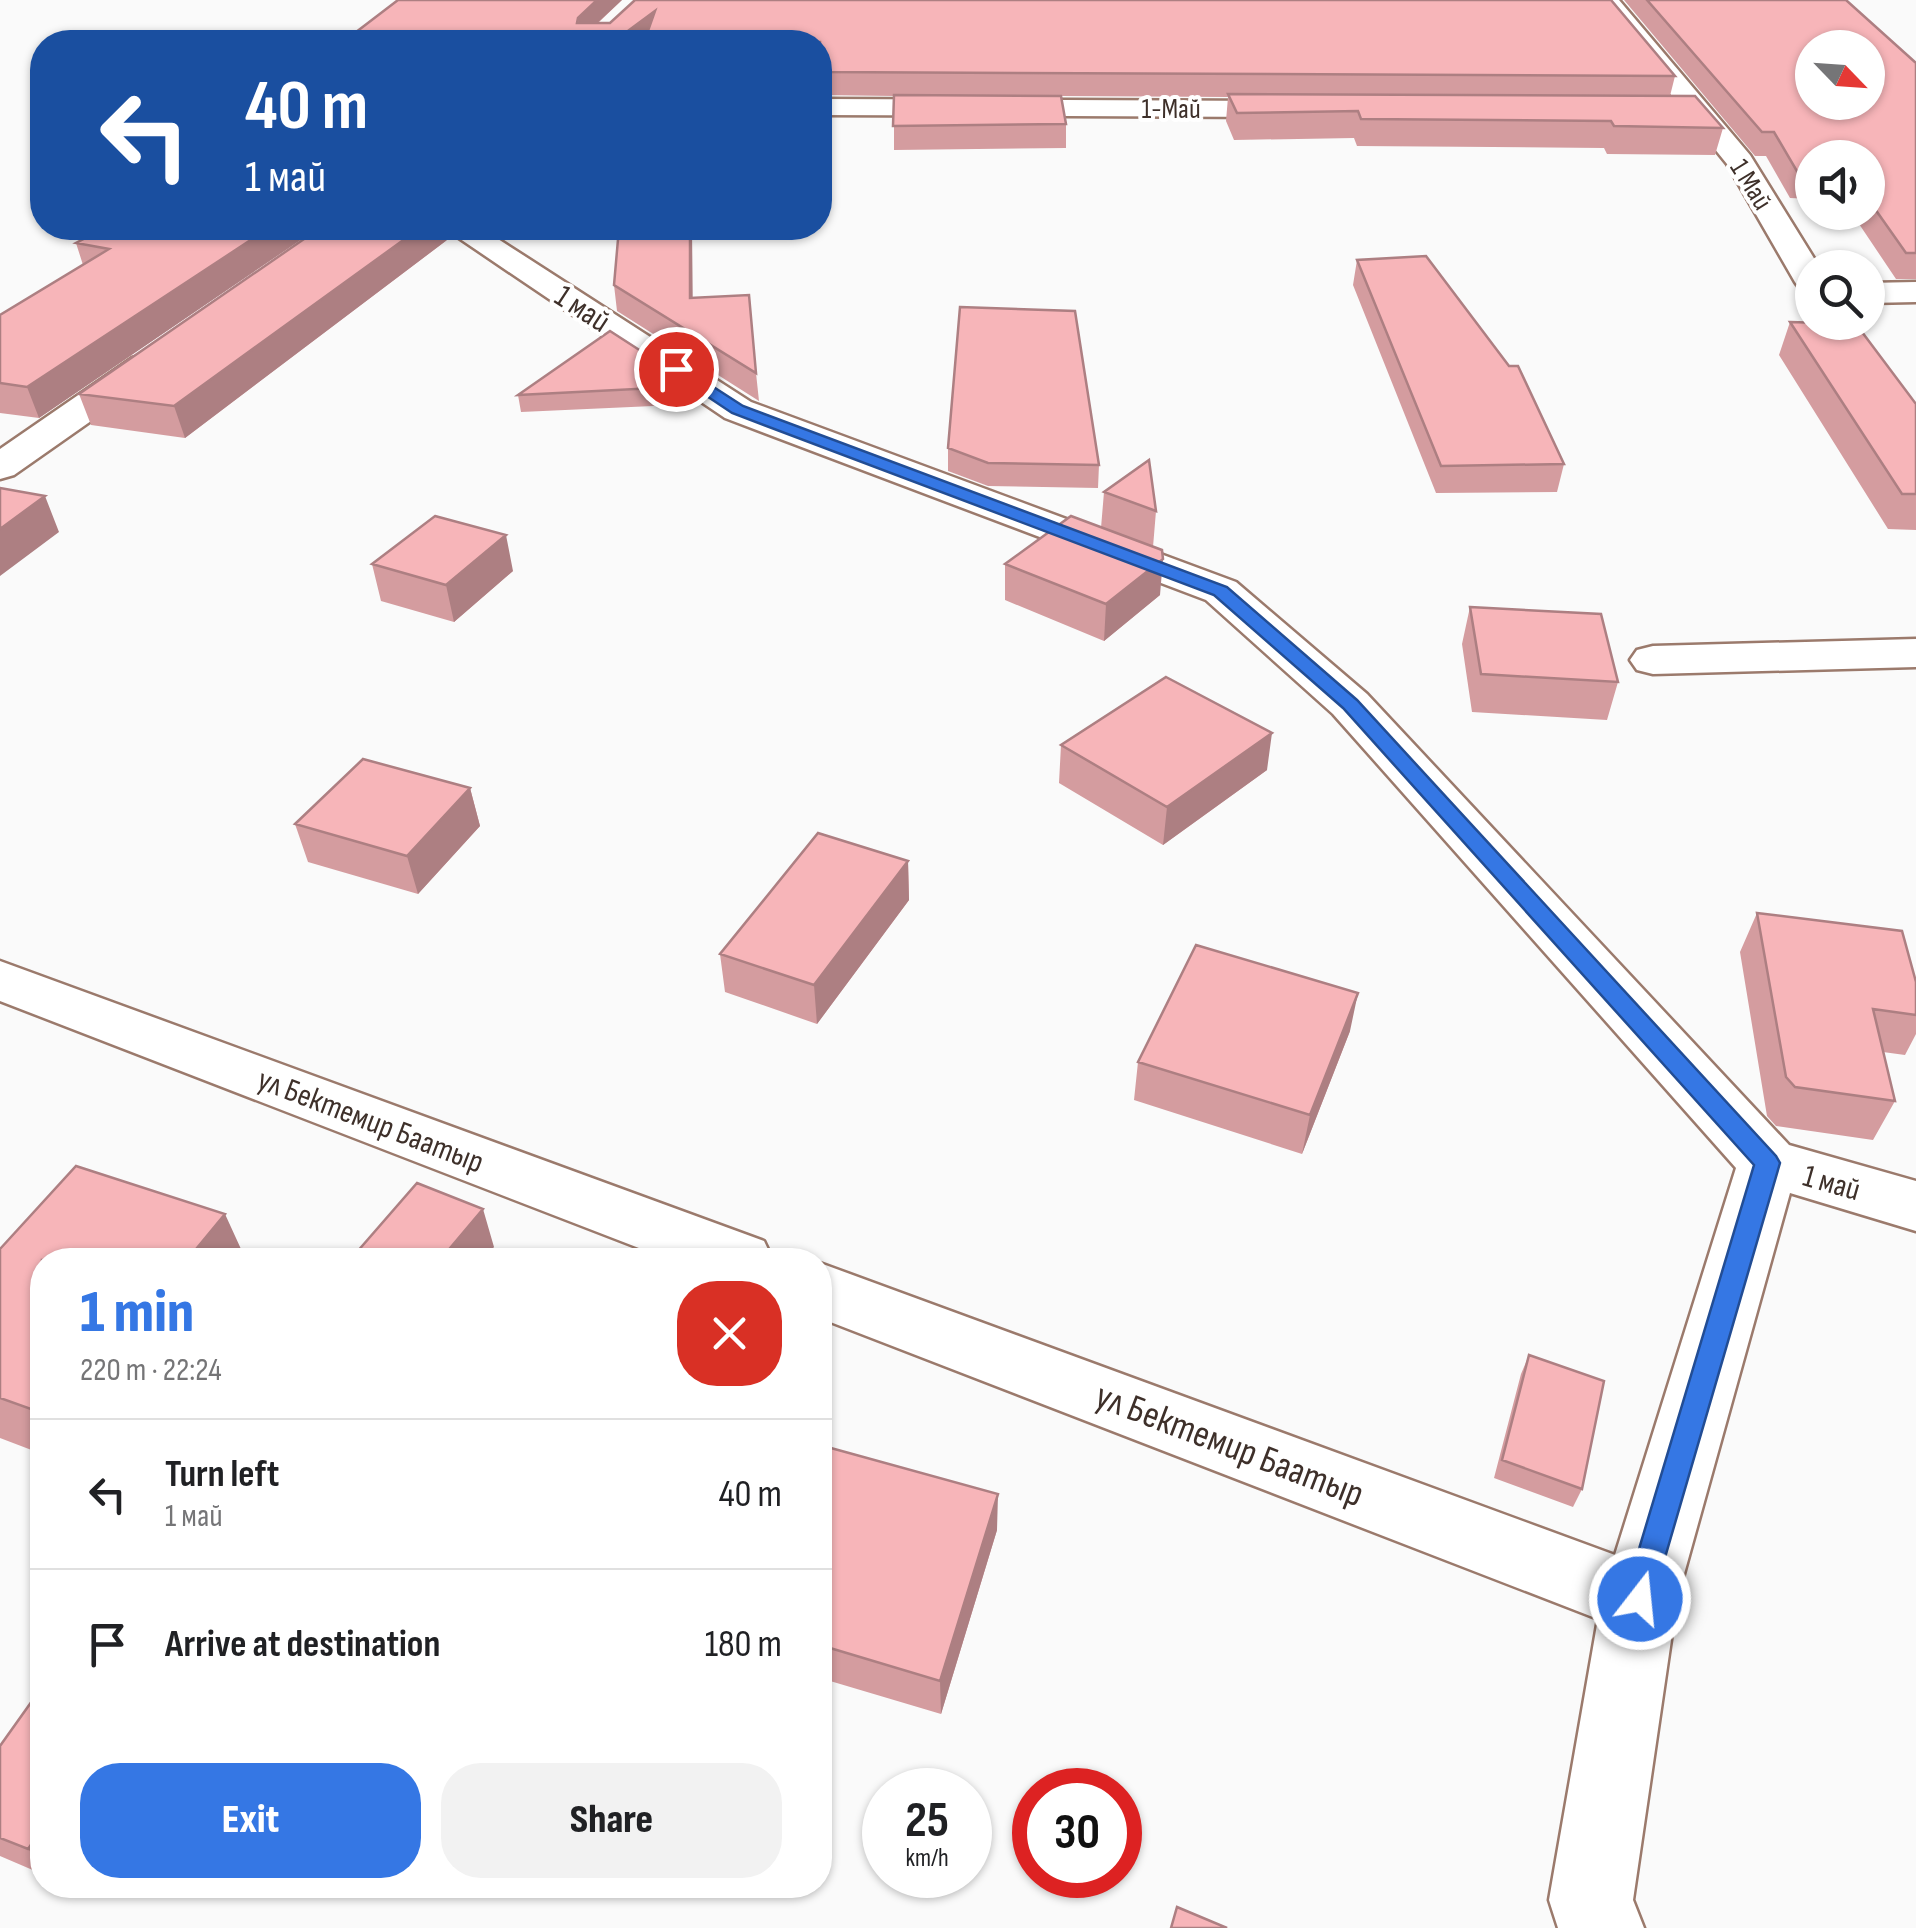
<!DOCTYPE html>
<html lang="en">
<head>
<meta charset="utf-8">
<style>
	body { margin:0; font-family:"Sofia Sans Condensed",sans-serif; background:#f2f2f2; color:#202124; height:100vh; display:flex; flex-direction:column; font-size:38px; white-space:nowrap }
	* { box-sizing:border-box; margin:0 }
	p { font-size:32px; color:#757577 }
	.icon { flex:none; width:55px; height:55px; fill:none; stroke:currentColor; stroke-width:2; stroke-linecap:round; stroke-linejoin:round }
	.map { position:relative; flex:1; overflow:hidden }
	.sheet { position:absolute; left:30px; top:1248px; width:802px; height:650px; display:flex; flex-direction:column; background:#fff; border-radius:40px; box-shadow:0 2px 8px #0004 }
	.sheet>* { flex:none }
	.banner { position:absolute; left:30px; top:30px; width:802px; height:210px; border-radius:40px; box-shadow:0 2px 8px #0004; background:#1a4fa0; color:#fff; overflow:hidden }
	.needle { width:65px; rotate:115deg }
	.tools { position:absolute; left:1795px; top:30px; display:grid; gap:20px }
	.tools a { display:grid; place-items:center; width:90px; height:90px; border-radius:50%; background:#fff; box-shadow:0 2px 8px #0004; font-size:50px }
	.speed { position:absolute; left:862px; top:1768px; display:flex; gap:20px; font-size:50px; font-weight:700; text-align:center }
	.speed>* { display:grid; place-content:center; width:130px; height:130px; border-radius:50%; background:#fff; box-shadow:0 2px 8px #0004; line-height:1 }
	.speed small { font-size:25px; font-weight:400 }
	.speed .limit { border:15px solid #d22; background:#fff; color:#111 }
	.pin { position:absolute; display:grid; place-items:center; width:85px; height:85px; color:#fff; margin:-42px; border:5px solid #fff; border-radius:50%; box-shadow:0 2px 10px #0007 }
	.me { position:absolute; width:110px; margin:-55px; rotate:16deg; stroke-linejoin:round; filter:drop-shadow(0 0 8px #0008) }
	.turn { display:flex; align-items:center; gap:35px; height:210px; padding:0 50px; font-size:45px }
	.turn .icon { width:130px; height:130px; stroke-width:2.5 }
	.turn b { display:block; font-size:70px; line-height:85px }
	.round { display:grid; place-items:center; flex:none; width:105px; height:105px; border-radius:40px; background:#f2f2f2 }
	.headline { display:flex; align-items:center; justify-content:space-between; height:170px; padding:0 50px }
	h1 { font-size:60px; font-weight:800; line-height:75px; color:#3577e4 }
	.action { display:flex; gap:20px; margin-top:auto; padding:20px 50px }
	.action a { flex:1; height:115px; border-radius:40px; background:#3577e4; color:#fff; font-size:40px; font-weight:800; line-height:115px; text-align:center }
	.action a+a { background:#f2f2f2; color:#202124 }
	ul { padding:0; list-style:none }
	li { display:flex; align-items:center; gap:30px; height:150px; padding:0 50px; border-top:2px solid #e0e0e0 }
	li div { flex:1 }
	li b { display:block; font-size:38px }
	li em { font-style:normal }
	.map>svg:first-child { display:block }
	.lines { fill:none; stroke-linecap:round; stroke-linejoin:round }
	.street-casing { stroke:#9b7a6c; stroke-width:5 }
	.street { fill:#fff; fill-rule:evenodd }
	.wall { fill:#d49c9f }
	.shaded-wall { fill:#ad7f82 }
	.building { fill:#f7b5b9; stroke:#ad7f82; stroke-width:2.5; fill-rule:evenodd }
	.route { fill:#3577e4; stroke:#224d94; stroke-width:2.5 }
	.labels { text-anchor:middle; stroke-width:8; stroke-linejoin:round; paint-order:stroke }
	.far-street-label { font-size:28px; fill:#3e302a; stroke:#fff }
	.street-label { font-size:32px; fill:#3e302a; stroke:#fff }
	.near-street-label { font-size:38px; fill:#3e302a; stroke:#fff }
</style>
</head>
<body>
<div class="map">
<svg width="1916" height="1928" viewBox="0 0 1916 1928">
	<rect width="100%" height="100%" fill="#fafafa"/>
	<g class="lines">
		<defs>
			<path id="street" d="M1594 0H1619L1750 155 1820 268H1812V292L1800 289 1795 282 1727 164Z
				M820 99 1302 101 1316 109 1302 117 820 115Z
				M444 228H481L751 402 1236 582 1367 694 1789 1145 1916 1181V1231L1790 1193 1677 1599 1633 1900 1644 1928H1558L1549 1900 1598 1619 820 1318V1263L1615 1555 1736 1168 1333 714 1206 600 725 418Z
				M1916 282V302L1868 303V283Z
				M145 355 158 358 163 366 158 374 14 475 0 479V449L132 358Z
				M1916 639V667L1653 674 1637 670 1630 660 1637 650 1653 646Z
				M0 961 764 1241 773 1260H670L0 1001Z"/>
		</defs>
		<use href="#street" class="street-casing"/>
		<use href="#street" class="street"/>
	</g>
	<path class="wall" d="M622 0 598 23 1675 76 1670 96 1723 128 1715 155 1607 154 1604 148 1357 146 1354 138 1234 140 1226 121 1228 97 1061 96 1066 124V148L894 150V96L820 95V42H343Z
		M1624 0H1846L1916 63V279H1896L1851 212H1868V158H1812V199L1790 198 1766 156H1755Z
		M105 228H318L39 418 0 413V315L83 265 76 243Z
		M619 228H692V298L756 373 759 401 617 311 614 285Z
		M447 240 185 438 91 425 79 394Z
		M1357 260 1564 464 1557 492 1436 493 1353 285Z
		M1790 322 1916 404V530L1888 529 1779 355Z
		M695 386 697 404 521 412 518 395Z
		M948 448 1099 465 1098 488 988 486 948 471Z
		M1104 492 1156 511 1153 547 1160 595 1104 641 1005 600V564L1101 528Z
		M372 564 513 571 454 622 381 601Z
		M1470 607 1618 682 1607 720 1472 712 1462 644Z
		M1061 745 1267 770 1163 845 1059 783Z
		M470 788 480 826 418 894 308 862 295 824Z
		M908 861 909 900 817 1024 725 992 720 954Z
		M1757 913 1916 982V1034L1905 1055 1883 1052 1895 1101 1873 1140 1776 1126 1767 1116 1740 952Z
		M1350 1031 1302 1154 1134 1100 1138 1062Z
		M0 1249 42 1260V1454L0 1438Z
		M1529 1355 1582 1489 1573 1507 1494 1478 1521 1374Z
		M820 1445 997 1530 941 1714 820 1678Z
		M42 1687V1874L0 1856V1746Z"/>
	<path class="shaded-wall" d="M597 0H622L580 39 578 18Z
		M655 11 645 42H613Z
		M269 228H318L39 418 27 387Z
		M420 228H445L447 240 185 438 174 406Z
		M690 228H692L693 324 690 298Z
		M45 496 59 532 0 576V529Z
		M506 535 513 571 454 622 446 585Z
		M1163 559 1160 595 1104 641 1106 604Z
		M1272 733 1267 770 1163 845 1167 807Z
		M470 788 480 826 418 894 407 856Z
		M908 861 909 900 817 1024 814 985Z
		M1358 993 1350 1031 1302 1154 1310 1115Z
		M483 1209 494 1247 484 1260H440Z
		M225 1214 246 1260H187Z
		M998 1494 997 1530 941 1714 940 1681Z
		M42 1829V1864L28 1849Z"/>
	<path class="building" d="M398 0H597L578 18 577 23H610L635 0H1611L1675 76 820 72V42H644L655 11 613 42H343Z
		M1647 0H1846L1916 63V253H1906L1868 199V158H1812V174L1798 173 1774 132H1762ZM1812 48H1868V102H1812Z
		M1228 94 1695 96 1723 128 1614 126 1611 121 1361 119 1358 111 1237 113Z
		M894 95 1061 96 1066 124 893 126Z
		M105 228H269L27 387 0 383V315L109 249 76 243Z
		M320 228H420L174 406 79 394Z
		M619 228H690V298L749 295 756 373 614 285Z
		M1426 256 1509 366H1518L1564 464 1441 466 1357 260Z
		M960 307 1075 311 1099 465 988 463 948 448Z
		M1790 322 1856 324 1916 404V494H1902Z
		M610 331 695 386 518 395Z
		M1149 460 1156 511 1104 492Z
		M0 488 45 496 0 529Z
		M435 516 506 535 446 585 372 564Z
		M1071 516 1162 550 1163 559 1106 604 1005 564Z
		M1470 607 1601 614 1618 682 1481 674Z
		M1166 677 1272 733 1167 807 1061 745Z
		M363 759 470 788 407 856 295 824Z
		M818 833 908 861 814 985 720 954Z
		M1757 913 1902 931 1916 982V1015L1873 1009 1895 1101 1795 1087 1786 1077Z
		M1196 945 1358 993 1310 1115 1138 1062Z
		M76 1166 225 1214 187 1260H42V1413L0 1398V1249Z
		M417 1183 483 1209 440 1260H350Z
		M1529 1355 1604 1381 1582 1489 1502 1460Z
		M820 1445 998 1494 940 1681 820 1645Z
		M42 1687V1829L28 1849 0 1838V1746Z
		M1177 1907 1227 1928H1171Z"/>
	<path class="route" d="M671 366H681L743 406 1227 587 1357 700 1776 1156 1780 1163 1650 1609 1640 1614 1629 1609 1624 1599 1754 1165 1343 708 1214 595 732 413 671 372Z"/>
	<g class="labels">
		<g class="far-street-label">
			<text x="1171" y="118">1-Май</text>
			<text transform="translate(1752 184) rotate(58)" y="10">1 Май</text>
		</g>
		<g class="street-label">
			<text transform="translate(583 308) rotate(33)" y="11">1 май</text>
			<text transform="translate(371 1120) rotate(21)" y="11">ул Бектемир Баатыр</text>
			<text transform="translate(1832 1182) rotate(16)" y="11">1 май</text>
		</g>
		<g class="near-street-label">
			<text transform="translate(1230 1444) rotate(21)" y="13">ул Бектемир Баатыр</text>
		</g>
	</g>
</svg>
<div class="tools">
<a><svg class="needle" viewBox="-14 -14 28 28"><path d="M0-13l5 13h-10z" fill="#e53935"/><path d="M0 13l5-13h-10z" fill="#757577"/></svg></a>
<a><svg class="icon" aria-label="sound" viewBox="0 0 24 24"><path d="M4 9h4l5-4v14l-5-4H4zM17 9q2 3 0 6"/></svg></a>
<a><svg class="icon" aria-label="search" viewBox="0 0 24 24"><circle cx="10" cy="10" r="6"/><path d="M15 15l6 6"/></svg></a>
</div>
<div class="speed"><div>25<small>km/h</small></div><div class="limit">30</div></div>
<div class="pin" style="left:676px;top:369px;background:#d93025"><svg class="icon" aria-label="arrive" viewBox="0 0 24 24"><path d="M6 21V4h12l-3 4 3 4H6"/></svg></div>
<svg class="me" style="left:1640px;top:1599px" viewBox="-20 -20 40 40"><circle r="17" fill="#3577e4" stroke="#fff" stroke-width="3"/><path d="M0-11L8 9 0 5-8 9z" fill="#fff"/></svg>
<div class="banner">
<div class="turn"><svg class="icon" aria-label="left" viewBox="0 0 24 24"><path d="M17 20v-9H6M10 6l-5 5 5 5"/></svg><div><b>40 m</b>1 май</div></div>
</div>
<section class="sheet">
<div class="headline"><div><h1>1 min</h1><p>220 m · 22:24</p></div><a class="round" style="background:#d93025;color:#fff"><svg class="icon" aria-label="close" viewBox="0 0 24 24"><path d="M6 6l12 12M18 6L6 18"/></svg></a></div>
<ul>
<li><svg class="icon" aria-label="left" viewBox="0 0 24 24"><path d="M17 20v-9H6M10 6l-5 5 5 5"/></svg><div><b>Turn left</b><p>1 май</p></div><em>40 m</em></li>
<li><svg class="icon" aria-label="arrive" viewBox="0 0 24 24"><path d="M6 21V4h12l-3 4 3 4H6"/></svg><div><b>Arrive at destination</b></div><em>180 m</em></li>
</ul>
<div class="action"><a>Exit</a><a>Share</a></div>
</section>
</div>
</body>
</html>
